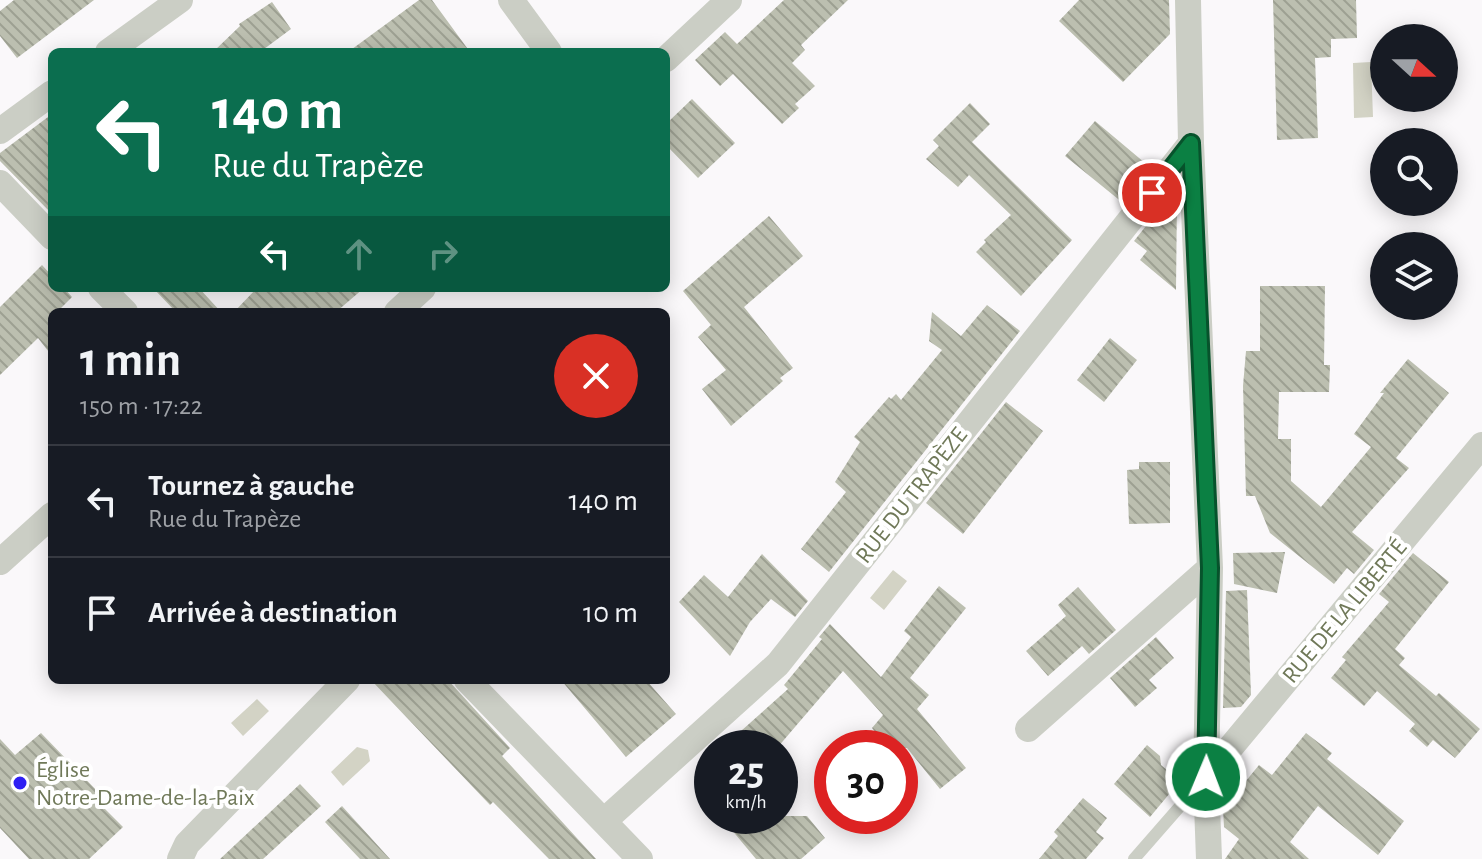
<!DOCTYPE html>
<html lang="fr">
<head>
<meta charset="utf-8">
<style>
	body { margin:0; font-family:"Alegreya Sans",sans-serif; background:#20242c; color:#f1f3f6; height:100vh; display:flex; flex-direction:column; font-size:30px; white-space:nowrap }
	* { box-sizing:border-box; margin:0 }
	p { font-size:26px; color:#9ea1a6 }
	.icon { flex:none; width:44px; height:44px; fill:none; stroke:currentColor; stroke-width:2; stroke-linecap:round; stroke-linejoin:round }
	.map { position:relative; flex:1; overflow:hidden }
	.drawer { position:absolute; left:48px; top:308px; width:622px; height:376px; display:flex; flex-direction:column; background:#171b24; border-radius:12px; box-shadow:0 4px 20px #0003 }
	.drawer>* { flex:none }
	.guide { position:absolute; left:48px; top:48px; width:622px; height:244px; border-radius:12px; box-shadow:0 4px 20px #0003; background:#0b6e4f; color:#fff; overflow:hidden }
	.needle { width:52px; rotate:111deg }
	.tools { position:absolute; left:1370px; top:24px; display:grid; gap:16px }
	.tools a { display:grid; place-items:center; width:88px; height:88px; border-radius:50%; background:#171b24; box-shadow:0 4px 20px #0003; font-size:40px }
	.speed { position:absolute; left:694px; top:730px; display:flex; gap:16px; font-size:40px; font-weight:700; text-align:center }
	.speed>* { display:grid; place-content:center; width:104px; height:104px; border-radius:50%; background:#171b24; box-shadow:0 4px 20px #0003; line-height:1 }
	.speed small { font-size:20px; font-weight:400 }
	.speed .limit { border:12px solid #d22; background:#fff; color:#111 }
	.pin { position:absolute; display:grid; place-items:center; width:68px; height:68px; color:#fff; margin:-34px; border:4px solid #fff; border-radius:50%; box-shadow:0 2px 8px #0007 }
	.me { position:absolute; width:88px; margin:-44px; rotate:1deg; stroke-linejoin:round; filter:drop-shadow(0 0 6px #0008) }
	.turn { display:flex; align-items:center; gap:28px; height:168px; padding:0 32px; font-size:36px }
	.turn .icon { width:104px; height:104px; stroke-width:2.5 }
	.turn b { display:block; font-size:56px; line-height:68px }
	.lanes { display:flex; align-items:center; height:76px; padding:0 32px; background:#0003; justify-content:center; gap:40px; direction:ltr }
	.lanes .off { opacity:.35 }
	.round { display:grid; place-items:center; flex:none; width:84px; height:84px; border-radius:42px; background:#20242c }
	.headline { display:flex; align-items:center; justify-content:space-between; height:136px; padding:0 32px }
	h1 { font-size:48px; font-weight:600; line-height:60px }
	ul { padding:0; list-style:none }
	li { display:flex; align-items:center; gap:24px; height:112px; padding:0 32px; border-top:2px solid #363941 }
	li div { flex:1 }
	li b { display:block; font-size:30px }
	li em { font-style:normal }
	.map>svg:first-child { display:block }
	.water { fill:#d3d3c5 }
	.building { fill:url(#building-back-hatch) }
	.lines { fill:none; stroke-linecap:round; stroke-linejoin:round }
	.lane { stroke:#cbcec5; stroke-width:12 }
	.street { stroke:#cbcec5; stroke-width:26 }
	.route-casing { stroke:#07532c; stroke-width:20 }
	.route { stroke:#0b8043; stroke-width:14 }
	.poi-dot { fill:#2e1ff3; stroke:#fff; stroke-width:3 }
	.labels { text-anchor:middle; stroke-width:8; stroke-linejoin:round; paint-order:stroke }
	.street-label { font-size:24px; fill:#707959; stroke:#fff }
	.poi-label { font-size:24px; fill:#707959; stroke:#fff; text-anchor:start }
</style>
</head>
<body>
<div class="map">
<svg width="1482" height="859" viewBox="0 0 1482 859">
	<defs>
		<pattern id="building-back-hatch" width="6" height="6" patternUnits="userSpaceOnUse" patternTransform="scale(2)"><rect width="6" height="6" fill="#bcbfb0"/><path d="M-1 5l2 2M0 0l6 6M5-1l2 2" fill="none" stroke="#9da092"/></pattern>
	</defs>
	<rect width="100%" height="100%" fill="#faf8fa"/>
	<path class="water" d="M1371 62 1373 117 1354 118 1353 63Z
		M893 570 907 581 884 610 870 598Z
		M257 699 269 711 243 736 231 723Z
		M357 747 368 750 370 761 343 786 331 772Z"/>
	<path class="building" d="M14 0H94L17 58 0 36V11Z
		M419 0H432L470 52H348Z
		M784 0H848L801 45 805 50 792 63 815 86 795 104 799 108 782 124 733 74 720 86 695 60 725 32 737 44Z
		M1079 0H1169L1170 34 1123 82 1059 21Z
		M1273 0H1356L1357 38 1331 39V57L1315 58 1318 138 1277 140Z
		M272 2 291 29 260 52H213L240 26 239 24Z
		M692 99 735 143 698 178 666 145V124Z
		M970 103 990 124 972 142 1072 240 1021 296 976 252 986 242 984 240 1011 215 969 175 958 187 926 159 939 146 933 140Z
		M52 114V214L0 161V153Z
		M1095 121 1151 168 1123 203 1065 156Z
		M1169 197 1177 198 1176 290 1140 260 1147 251 1134 241Z
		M769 216 803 256 744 307 793 368 780 378 783 381 731 426 702 389 726 370 698 337 711 325 683 291Z
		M42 265 52 276V288H64L72 297 57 312H52V356L38 338 0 375V307Z
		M1260 286H1325L1324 365H1330L1329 392H1279L1278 439H1291V481L1321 507 1371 447 1354 434 1384 393H1380L1408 359 1449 393 1396 458 1409 468 1352 532 1374 550 1354 574 1347 568 1334 584 1270 533 1255 496H1246L1243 386 1246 351H1260Z
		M153 288H199L221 312H176Z
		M257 288H364L336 312H234Z
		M987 305 1020 331 829 572 801 549 846 492 835 482 860 442 854 437 889 397 891 399 896 394 901 400 942 350 929 341 932 312 961 336Z
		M1110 338 1137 360 1104 402 1077 380Z
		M1006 402 1043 431 963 534 926 503Z
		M1139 462H1170V523L1129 524 1127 470 1139 469Z
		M1285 552 1277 593 1234 584 1233 553Z
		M1413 553 1449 582 1395 649 1405 658 1399 665 1436 696 1439 693 1480 729 1455 758 1433 740 1427 747 1409 731 1415 724 1377 691 1364 706 1331 678 1346 660 1342 657 1389 602 1379 594Z
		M762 554 808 601 795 617 771 599 750 622 730 656 679 602 704 575 728 597Z
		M939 586 966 608 910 678 929 695 917 709 966 768 940 789 907 748H865L876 733 872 728 883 715 843 671 777 748H722L788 689 784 685 822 639 819 637 830 624 881 677 911 637 904 631Z
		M1078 587 1116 630 1089 654 1082 646 1048 676 1026 651 1066 616 1058 605Z
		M1247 590 1251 695 1241 707 1223 708 1226 591Z
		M1156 637 1174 658 1149 680 1157 688 1135 707 1110 678Z
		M371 680H448L510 748 502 756 596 859H549L493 802 490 805Z
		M561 680H646L676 714 626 757Z
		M41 733 101 795 96 800 123 827 89 859H29L0 828V739L15 755Z
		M1306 733 1332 753 1327 759 1404 821 1378 855 1318 806 1290 842 1309 859H1225L1239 839 1224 827 1223 809 1259 765 1272 775Z
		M1147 745 1160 756 1161 765 1180 781 1150 817 1114 784Z
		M300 784 321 806 263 859H220Z
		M1083 798 1107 818 1096 832 1104 838 1086 859H1039L1058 836 1054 832Z
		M342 806 390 859H360L325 822Z
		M747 816H807L825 838 801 859H756L731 829Z"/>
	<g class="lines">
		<path class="lane" d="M1134 859 1203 780"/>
		<path class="street" d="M511 0 549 52
			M1188 0 1191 143 1210 568 1206 777 1209 859
			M108 52 180 0
			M666 59 729 0
			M0 131 52 93
			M0 183 52 237
			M101 288 125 312
			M397 312 423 288
			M0 562 52 515
			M467 680 640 859
			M1028 729 1210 568
			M1206 777 1482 445
			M604 821 778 664 1191 143
			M180 859 187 844 347 680"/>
	</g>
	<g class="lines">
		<defs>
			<path id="route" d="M1152 193 1191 143 1210 568 1206 777"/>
		</defs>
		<use href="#route" class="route-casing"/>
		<use href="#route" class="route"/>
	</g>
	<circle class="poi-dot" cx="20" cy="783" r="8"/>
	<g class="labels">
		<g class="street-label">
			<text transform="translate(911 495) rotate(-52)" y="8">RUE DU TRAPÈZE</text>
			<text transform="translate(1344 611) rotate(-50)" y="8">RUE DE LA LIBERTÉ</text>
		</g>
		<g class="poi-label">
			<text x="36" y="777">Église<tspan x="36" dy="28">Notre-Dame-de-la-Paix</tspan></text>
		</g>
	</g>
</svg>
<div class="tools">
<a><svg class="needle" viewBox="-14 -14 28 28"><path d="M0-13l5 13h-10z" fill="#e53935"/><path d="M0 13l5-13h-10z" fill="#9ea1a6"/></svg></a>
<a><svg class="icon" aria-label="search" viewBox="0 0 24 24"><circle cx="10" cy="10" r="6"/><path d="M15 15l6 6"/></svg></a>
<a><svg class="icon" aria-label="layers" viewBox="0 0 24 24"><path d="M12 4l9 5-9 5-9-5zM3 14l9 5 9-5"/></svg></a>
</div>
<div class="speed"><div>25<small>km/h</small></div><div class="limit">30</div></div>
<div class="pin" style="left:1152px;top:193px;background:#d93025"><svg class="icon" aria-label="arrive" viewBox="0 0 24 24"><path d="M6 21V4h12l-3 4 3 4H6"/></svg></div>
<svg class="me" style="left:1206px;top:777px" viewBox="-20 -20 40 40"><circle r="17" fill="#0b8043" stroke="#fff" stroke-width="3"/><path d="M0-11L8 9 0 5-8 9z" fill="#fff"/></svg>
<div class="guide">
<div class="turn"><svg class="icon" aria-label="left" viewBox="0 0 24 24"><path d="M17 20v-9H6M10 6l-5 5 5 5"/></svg><div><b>140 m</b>Rue du Trapèze</div></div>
<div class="lanes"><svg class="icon" aria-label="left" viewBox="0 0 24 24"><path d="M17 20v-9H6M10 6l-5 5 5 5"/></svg><svg class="icon off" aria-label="ahead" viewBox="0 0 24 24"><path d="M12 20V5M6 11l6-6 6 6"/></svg><svg class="icon off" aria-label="right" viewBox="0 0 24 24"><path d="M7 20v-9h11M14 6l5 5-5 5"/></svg></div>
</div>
<section class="drawer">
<div class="headline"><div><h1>1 min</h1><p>150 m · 17:22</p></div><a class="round" style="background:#d93025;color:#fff"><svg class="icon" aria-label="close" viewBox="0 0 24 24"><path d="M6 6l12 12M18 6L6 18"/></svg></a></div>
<ul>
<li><svg class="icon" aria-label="left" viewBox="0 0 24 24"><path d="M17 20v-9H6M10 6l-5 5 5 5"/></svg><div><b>Tournez à gauche</b><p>Rue du Trapèze</p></div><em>140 m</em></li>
<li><svg class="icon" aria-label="arrive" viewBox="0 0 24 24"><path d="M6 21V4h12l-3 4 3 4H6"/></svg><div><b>Arrivée à destination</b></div><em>10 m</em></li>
</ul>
</section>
</div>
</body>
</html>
